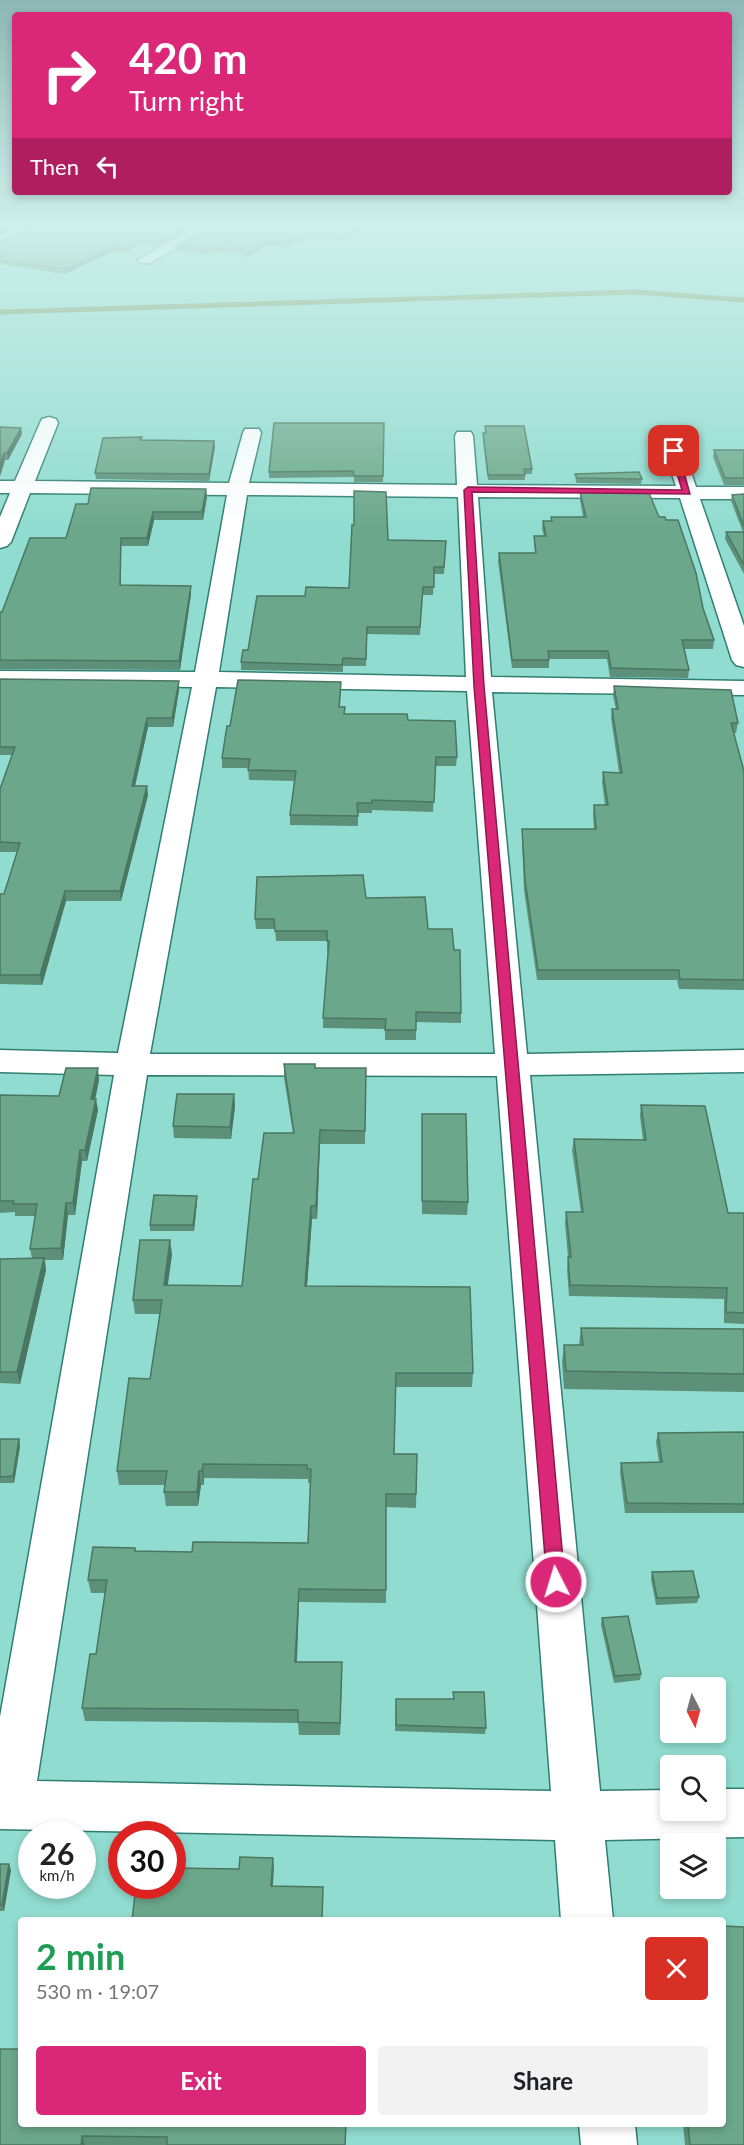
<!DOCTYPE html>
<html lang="en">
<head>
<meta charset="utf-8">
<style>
	body { margin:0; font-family:Lato,sans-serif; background:#f2f2f2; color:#202124; height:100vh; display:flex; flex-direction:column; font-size:22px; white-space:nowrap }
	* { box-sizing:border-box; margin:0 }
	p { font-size:20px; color:#757577 }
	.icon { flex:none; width:33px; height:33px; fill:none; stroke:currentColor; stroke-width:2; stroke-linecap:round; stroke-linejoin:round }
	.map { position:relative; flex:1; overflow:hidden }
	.side { position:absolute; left:18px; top:1917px; width:708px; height:210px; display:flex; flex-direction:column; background:#fff; border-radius:6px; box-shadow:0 3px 9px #0003 }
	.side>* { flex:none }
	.hud { position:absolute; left:12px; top:12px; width:720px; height:183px; border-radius:6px; box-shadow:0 3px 9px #0003; background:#db2777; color:#fff; overflow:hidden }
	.needle { width:39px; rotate:174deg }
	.controls { position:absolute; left:660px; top:1677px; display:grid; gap:12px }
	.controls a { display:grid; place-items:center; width:66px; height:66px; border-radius:6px; background:#fff; box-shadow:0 3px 9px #0003; font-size:30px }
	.speed { position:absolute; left:18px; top:1821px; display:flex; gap:12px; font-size:30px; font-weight:700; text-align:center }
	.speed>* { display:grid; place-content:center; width:78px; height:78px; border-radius:50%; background:#fff; box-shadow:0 3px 9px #0003; line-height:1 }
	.speed small { font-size:15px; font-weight:400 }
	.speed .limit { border:9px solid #d22; background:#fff; color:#111 }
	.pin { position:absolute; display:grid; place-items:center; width:51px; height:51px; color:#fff; margin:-26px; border-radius:12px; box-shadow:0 3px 9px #0006 }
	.me { position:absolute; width:66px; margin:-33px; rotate:355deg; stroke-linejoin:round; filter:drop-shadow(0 0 4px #0008) }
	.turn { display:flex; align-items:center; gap:21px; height:126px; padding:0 18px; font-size:27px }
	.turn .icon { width:78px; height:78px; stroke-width:2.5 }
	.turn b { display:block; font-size:42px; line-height:51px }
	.then { display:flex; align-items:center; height:57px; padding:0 18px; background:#0003; gap:12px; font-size:22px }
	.round { display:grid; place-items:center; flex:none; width:63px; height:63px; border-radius:6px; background:#f2f2f2 }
	.head { display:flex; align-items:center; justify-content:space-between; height:102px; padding:0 18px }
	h1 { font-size:36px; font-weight:700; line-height:45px; color:#1e9e55 }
	.primary-button { display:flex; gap:12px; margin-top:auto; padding:12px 18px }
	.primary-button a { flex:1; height:69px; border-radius:6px; background:#db2777; color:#fff; font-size:24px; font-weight:700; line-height:69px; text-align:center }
	.primary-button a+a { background:#f2f2f2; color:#202124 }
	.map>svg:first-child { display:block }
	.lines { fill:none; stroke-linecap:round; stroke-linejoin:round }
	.stream { stroke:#789358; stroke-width:5 }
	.minor-casing { stroke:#307d72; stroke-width:3 }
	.minor { fill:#fff; fill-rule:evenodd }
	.wall { fill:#5c9078 }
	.shaded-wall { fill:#4b7661 }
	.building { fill:#6ba88b; stroke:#4b7661; stroke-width:1.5 }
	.route { fill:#db2777; stroke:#8e194d; stroke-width:1.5 }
</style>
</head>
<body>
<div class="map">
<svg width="744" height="2145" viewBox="0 0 744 2145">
	<rect width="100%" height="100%" fill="#91dcd0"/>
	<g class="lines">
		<path class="stream" d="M0 312 635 292 744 300"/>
		<defs>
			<path id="minor" d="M24 225H43L0 245V236Z
				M198 225H216L150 263H140L138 260Z
				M49 417 56 419 58 423 35 481 229 483 243 433 245 429H259L261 433 249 483 457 485 455 436 457 432H471L473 436 477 485 676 486 664 451 667 447H681L684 451 696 487H744V499H700L744 626V667L736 665 732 660 680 498 478 497 491 677 744 681V695L492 692 527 1054 744 1050V1072L530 1075 600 1791 670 1790V1810H716V1789H744V1837L605 1840 613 1920H561L555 1840 0 1829V1717L114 1075 0 1072V1050L118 1053 192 687 0 685V671L195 672 227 495 30 493 11 542 7 546 0 548V517L10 493H0V481H15L40 423 42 419ZM247 495 458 497 466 677 219 672ZM216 687 467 691 495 1054H150ZM147 1075 497 1076 551 1791 37 1781Z
				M579 2124H635L637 2145H581Z"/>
		</defs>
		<use href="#minor" class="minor-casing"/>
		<use href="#minor" class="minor"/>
	</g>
	<path class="wall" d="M38 225H194L156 247 141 244 124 253 113 251 65 274 0 264V241Z
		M368 225 341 241 306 237 287 248 268 245 247 257 231 251 229 254 211 252 209 255 177 250V246Z
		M384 423 383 482H354V477L269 478V472Z
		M485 426 532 469V474H525V480H488L483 438V433H485Z
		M0 427 21 428 22 434 8 460H5L0 476Z
		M142 440 214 441 215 447 209 481 96 479 95 473Z
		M714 450H744V485H724L713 457Z
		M575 474 642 479 641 484 576 483Z
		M206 489 207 497 203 520H154L148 546H121V585L191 586V594L180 670 0 669V612H2L66 538 88 504Z
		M580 492 659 517 703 608 714 640 713 649H684L689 670 688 678 610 677 607 659H549V668H512L498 561 499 553H535L534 544V536H544L542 529 543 521H551V517H583L580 500Z
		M744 494V574L725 539 726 532H743L731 501 732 495Z
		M354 525 388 540 446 541 444 574H434L433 595H422L420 635 367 634 366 666H343V672L241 670V662L248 650 305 596 349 588Z
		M0 679 179 681V690L173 727H148L135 786 148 795 121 901H66L42 985 0 984V894H4L17 852H0V789L12 755H0Z
		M341 682 340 707H345V714L408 720 457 757 456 766H435L433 812 372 810V813H358V826L290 825V815L294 781 249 780 248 768H222V758L230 726Z
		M614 686 738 723 736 733H733L744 771V990L679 989 677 980H537L524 890 522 839V829H594L593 815 594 805H605L602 782 603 772H619L611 718 612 709H616L613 696Z
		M366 898 428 929 454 950 461 1013V1023L416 1022V1040H385V1029L323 1028V1018L329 951H327V941H276L275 929H256L255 919Z
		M284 1064 315 1068H366L365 1144H320L317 1219H312L307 1286 473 1373 472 1387H396L394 1454H417L416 1508 386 1507V1603L299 1602 297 1662H342L340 1735H299L298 1723 85 1721 82 1708 96 1654 105 1593H91L88 1580 135 1548 136 1551 192 1552 308 1543 311 1483H308V1479L204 1478V1485H201L198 1506H166L164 1492 165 1485H119L117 1471 150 1379 160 1314H135L133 1300 172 1254 167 1285 242 1286 258 1179 293 1133 284 1078Z
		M99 1080 95 1099 98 1110 87 1161H82L75 1215H68L63 1260H45L46 1270 20 1384 0 1383V1259L32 1258 30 1249 35 1216H15V1212L0 1213V1095L59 1096Z
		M234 1094 235 1106 231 1139 174 1138 173 1126Z
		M641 1105 728 1213H744V1324L724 1323V1299L569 1296 567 1269 568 1257 565 1223 566 1212H581L572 1150 574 1139 643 1140 640 1116Z
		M422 1126 468 1202 467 1215 422 1214Z
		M197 1202 194 1231H150V1225Z
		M581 1328 744 1329V1392L564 1389 562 1362 564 1345H579Z
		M744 1432V1513H625L620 1472 621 1463 659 1462 656 1442 658 1433Z
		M0 1439H19L20 1446 14 1483H0Z
		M652 1572 699 1597 697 1603 656 1605 651 1579Z
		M602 1618 641 1674 640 1680 614 1683 601 1625Z
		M453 1692 486 1728 485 1734 395 1731 396 1699H453Z
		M0 1864 11 1870 4 1911H0Z
		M21 2124H346L345 2145H0Z
		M477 2124H530V2126H477Z
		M683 2124H723L744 2145H685Z"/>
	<path class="shaded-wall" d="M9 225H18L0 234V229Z
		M186 225H194L156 247V243Z
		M361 225H368L341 241V237Z
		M306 232V237L287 248V243Z
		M141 240V244L124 253 123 249Z
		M268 241V245L247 257V252Z
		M113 247V251L65 274V269Z
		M21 428 22 434 8 460 7 453Z
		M214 441 215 447 209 481V474Z
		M4 453 5 460 0 476V466Z
		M206 489 207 497 203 520 202 512Z
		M153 512 154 520 148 546 147 538Z
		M121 538V593L120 585Z
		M191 586V594L180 670 179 661Z
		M179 681V690L173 727 172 718Z
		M147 718 148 727 133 795 132 786Z
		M147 786 148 795 121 901 120 891Z
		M65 891 66 901 42 985 40 975Z
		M98 1068 99 1080 93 1110 91 1099Z
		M234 1094 235 1106 231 1139 230 1127Z
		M96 1099 98 1110 87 1161 85 1150Z
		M320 1130V1144L317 1219 316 1206Z
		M80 1150 82 1161 75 1215 73 1203Z
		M197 1196V1202L194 1231 193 1225Z
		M66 1203 68 1215 63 1260 61 1248Z
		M311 1206 312 1219 306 1299 305 1286Z
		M170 1240 172 1254 166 1299 164 1285Z
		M44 1258 46 1270 20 1384 17 1372Z
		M19 1439 20 1446 14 1483 13 1476Z
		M203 1464 204 1478V1485L202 1471Z
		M199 1471 201 1485 198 1506 197 1492Z
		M299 1589V1602L296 1675 295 1662Z
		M342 1662V1675L340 1735V1723Z
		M273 1858 274 1869 272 1897 271 1886Z
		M9 1864 11 1870 4 1911 2 1905Z
		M82 2136 85 2145H81Z"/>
	<path class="building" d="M0 225H9L0 229Z
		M38 225H186L156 243 141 240 123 249 113 247 65 269 0 260V241Z
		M211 225H361L341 237 306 232 287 243 268 241 247 252 231 247 229 250 210 248 209 251 177 246Z
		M274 423H384L383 476H354L353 471 269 472Z
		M485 426H524L532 469H524L525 475H488L483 433H486Z
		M0 427 21 428 7 453H4L0 466Z
		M142 437 140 440 214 441 209 474 95 473 103 438Z
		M714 450H744V478H725Z
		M639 472 642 479 577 478 575 474Z
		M91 488 206 489 202 512H153L147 538H121L120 585 191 586 179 661 0 660V612H2L30 538H66L76 504H88Z
		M354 491 386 492 388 540 446 541 444 567H434V587H423L420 627H367L366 659 343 658 342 665 241 662 243 650H248L257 596H305L306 587 349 588 352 525H354Z
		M580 492 649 493 659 517H665L666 520H678L696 573 703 608 714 640H682L689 670 611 668 608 651H548L549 660H512L499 553H536L534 536H546L543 521H552L551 517H586Z
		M744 494V526L732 495Z
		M726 532H744V565Z
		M0 679 179 681 172 718H147L132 786H147L120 891H65L40 975H0V894H4L20 843 0 842V789L15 747H0Z
		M238 680 341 682 339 707H345L344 714H407L408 720 455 721 457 757H436L434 802 372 800V803H357L358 816 290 815 296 771 248 770 250 759 222 758 227 726H230Z
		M614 686 731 690 738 723H731L744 771V980L680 979 679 970H538L525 880 522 829H596L594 805H608L603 772 622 773 612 709H618Z
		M363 875 366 898 425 897 428 929H452L454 950H460L461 1013 416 1012V1030H385L386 1019 323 1018 329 941H327V931H275L274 919H255L257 877Z
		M284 1064H315V1068H366L365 1131 320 1130 316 1206H311L305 1286 470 1287 473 1373H396L394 1454H417L416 1494H386V1590L299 1589 295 1662H342L340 1723 298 1722V1710L82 1708 90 1654H96L107 1580H88L93 1547 135 1548V1551L192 1552 193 1542 308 1543 311 1469H307V1465L203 1464 202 1471H199L197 1492H164L167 1471H117L129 1378 150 1379 162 1300H133L140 1240H170L164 1285 242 1286 253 1179H258L264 1133H294Z
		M66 1068H98L91 1099H96L85 1150H80L73 1203H66L61 1248 30 1249 37 1204H13L14 1201H0V1095L59 1096Z
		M177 1094H234L230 1127 173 1126Z
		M641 1105 705 1106 728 1213H744V1313L726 1312 727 1288 570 1285 568 1257H571L566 1212H583L574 1139 646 1140Z
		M422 1114H466L468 1202 422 1201Z
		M154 1195 197 1196 193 1225H150Z
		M44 1258 17 1372H0V1259Z
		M581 1328 744 1329V1374L566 1371 564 1345H583Z
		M744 1432V1504L627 1503 621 1463 662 1462 658 1433Z
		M0 1439H19L13 1476 0 1477Z
		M693 1571 699 1597 657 1598 652 1572Z
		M628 1616 641 1674 615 1676 602 1618Z
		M453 1692H484L486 1728 396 1725V1699H454Z
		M240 1857 273 1858 271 1886 323 1887 322 1920H132L136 1886H172V1868L239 1869Z
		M0 1864H9L2 1905H0Z
		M723 1926 744 1927V2145H690L688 2124H723Z
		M0 2049H21V2124H346L345 2145H167V2137L82 2136 81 2145H0Z"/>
	<linearGradient id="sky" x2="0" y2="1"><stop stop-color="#8cb7b5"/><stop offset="0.43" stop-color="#ceefea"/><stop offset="1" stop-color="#ceefea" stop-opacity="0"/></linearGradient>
	<rect width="744" height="526" fill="url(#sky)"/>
	<path class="route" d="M674 449 678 451 690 494 472 492 484 686 565 1582 563 1587 556 1590 550 1587 547 1582 474 686 464 490 468 487 682 490 670 451Z"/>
</svg>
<div class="controls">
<a><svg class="needle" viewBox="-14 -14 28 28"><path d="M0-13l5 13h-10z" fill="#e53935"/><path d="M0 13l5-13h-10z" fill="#757577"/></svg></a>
<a><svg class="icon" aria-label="search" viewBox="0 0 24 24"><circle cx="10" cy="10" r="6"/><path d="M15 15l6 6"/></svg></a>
<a><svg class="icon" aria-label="layers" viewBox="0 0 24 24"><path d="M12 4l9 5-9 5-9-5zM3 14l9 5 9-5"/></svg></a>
</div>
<div class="speed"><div>26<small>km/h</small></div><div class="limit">30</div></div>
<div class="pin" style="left:674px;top:451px;background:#d93025"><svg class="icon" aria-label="arrive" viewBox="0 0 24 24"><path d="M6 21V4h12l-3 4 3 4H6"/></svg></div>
<svg class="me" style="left:556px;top:1582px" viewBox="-20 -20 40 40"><circle r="17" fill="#db2777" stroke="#fff" stroke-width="3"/><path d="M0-11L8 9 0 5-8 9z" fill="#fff"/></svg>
<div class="hud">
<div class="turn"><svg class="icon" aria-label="right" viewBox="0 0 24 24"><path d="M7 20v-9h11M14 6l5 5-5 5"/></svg><div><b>420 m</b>Turn right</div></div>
<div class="then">Then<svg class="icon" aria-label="left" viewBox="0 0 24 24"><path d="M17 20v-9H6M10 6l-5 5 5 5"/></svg></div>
</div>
<section class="side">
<div class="head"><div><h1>2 min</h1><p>530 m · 19:07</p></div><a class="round" style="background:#d93025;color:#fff"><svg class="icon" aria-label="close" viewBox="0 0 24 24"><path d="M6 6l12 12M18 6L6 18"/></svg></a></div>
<div class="primary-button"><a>Exit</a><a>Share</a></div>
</section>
</div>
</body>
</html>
